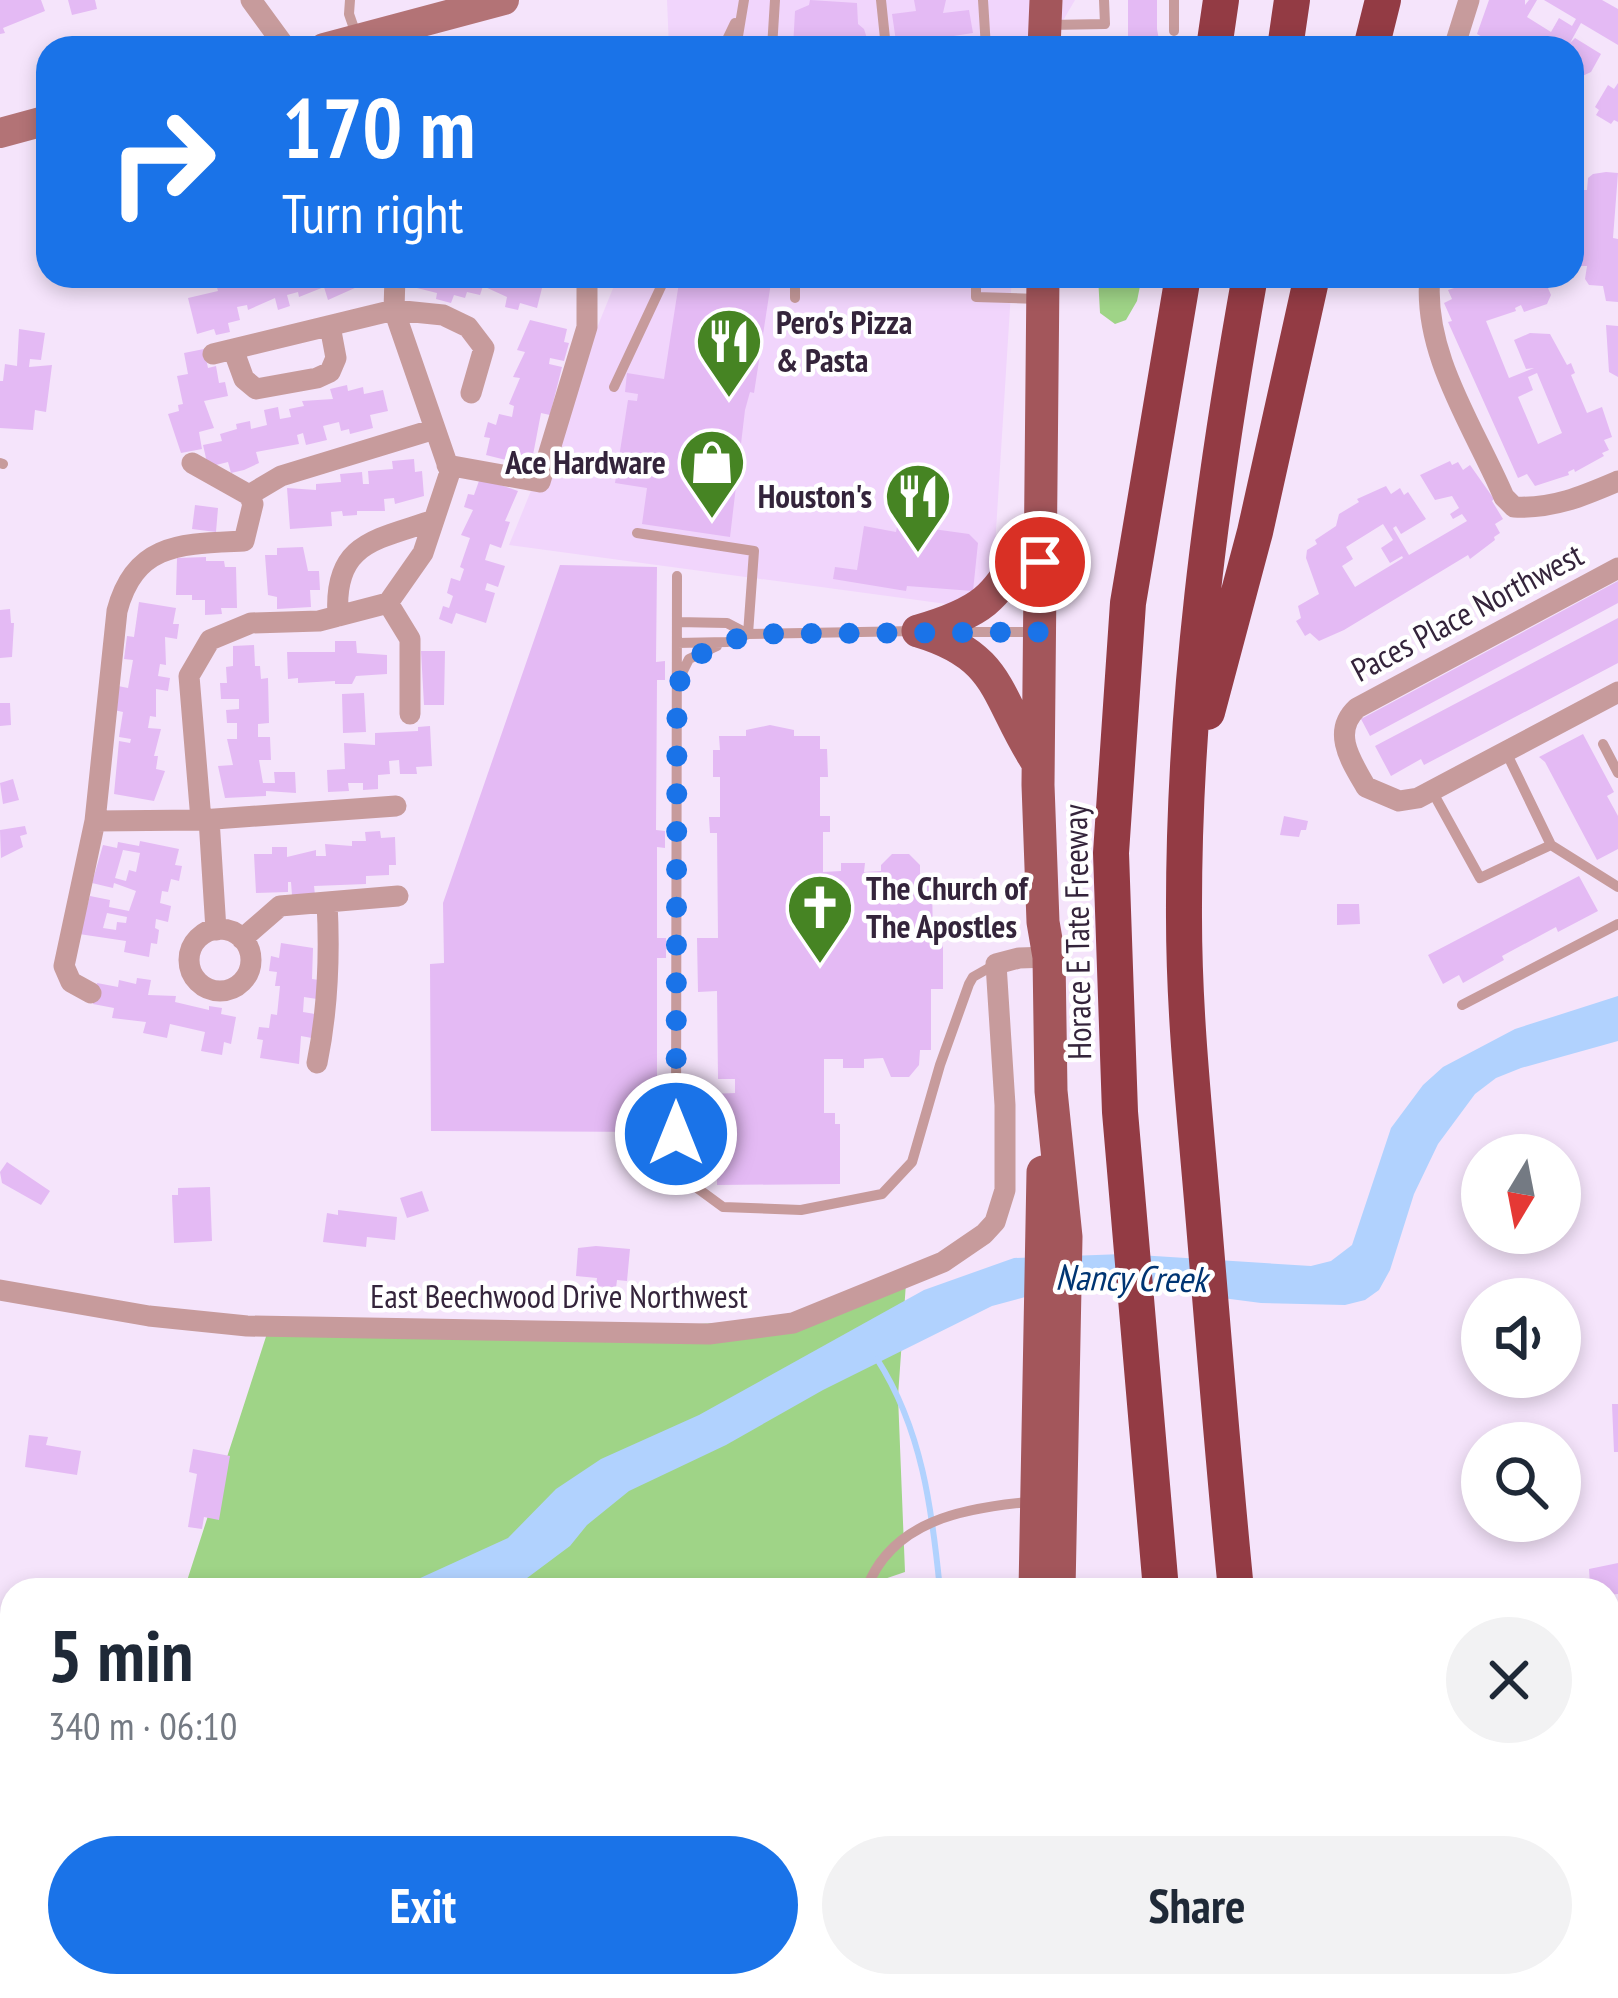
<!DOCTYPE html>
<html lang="en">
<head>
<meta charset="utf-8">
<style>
	body { margin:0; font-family:"PT Sans Narrow",sans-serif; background:#f2f2f3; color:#1f2937; height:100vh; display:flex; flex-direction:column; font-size:45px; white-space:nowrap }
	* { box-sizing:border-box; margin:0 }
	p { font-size:39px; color:#747a83 }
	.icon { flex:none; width:66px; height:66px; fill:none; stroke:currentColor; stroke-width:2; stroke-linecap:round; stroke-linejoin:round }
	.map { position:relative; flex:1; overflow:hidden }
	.panel { position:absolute; left:0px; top:1578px; width:1620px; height:420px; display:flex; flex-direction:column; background:#fff; border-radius:36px 36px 0 0; box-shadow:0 6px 18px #0003 }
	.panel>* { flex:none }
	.guide { position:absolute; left:36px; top:36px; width:1548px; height:252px; border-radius:36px; box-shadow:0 6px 18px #0003; background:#1a73e8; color:#fff; overflow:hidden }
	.needle { width:78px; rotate:190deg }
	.buttons { position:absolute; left:1461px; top:1134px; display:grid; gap:24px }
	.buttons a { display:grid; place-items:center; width:120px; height:120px; border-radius:50%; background:#fff; box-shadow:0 6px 18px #0003; font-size:60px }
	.pin { position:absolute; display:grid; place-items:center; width:102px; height:102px; color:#fff; margin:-51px; border:6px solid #fff; border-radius:50%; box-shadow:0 3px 12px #0007 }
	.me { position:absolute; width:132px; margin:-66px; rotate:0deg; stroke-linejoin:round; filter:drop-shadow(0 0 9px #0008) }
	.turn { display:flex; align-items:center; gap:42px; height:252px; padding:0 48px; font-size:54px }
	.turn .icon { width:156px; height:156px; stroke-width:2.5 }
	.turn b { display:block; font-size:84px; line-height:102px }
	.round { display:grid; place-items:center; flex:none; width:126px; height:126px; border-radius:63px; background:#f2f2f3 }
	.headline { display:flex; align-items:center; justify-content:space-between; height:204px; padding:0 48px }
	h1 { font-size:72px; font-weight:600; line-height:90px }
	.action { display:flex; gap:24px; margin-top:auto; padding:24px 48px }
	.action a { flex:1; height:138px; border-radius:72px; background:#1a73e8; color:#fff; font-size:48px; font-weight:600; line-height:138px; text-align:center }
	.action a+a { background:#f2f2f3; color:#1f2937 }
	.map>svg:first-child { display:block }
	.built { fill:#f1d5fc }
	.green { fill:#9fd487 }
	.water { fill:#b1d2fe }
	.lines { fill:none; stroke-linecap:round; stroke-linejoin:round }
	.stream { stroke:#b1d2fe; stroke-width:6 }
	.building { fill:#e4baf4; fill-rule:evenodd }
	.lane { stroke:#c79b9c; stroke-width:10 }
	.street { stroke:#c79b9c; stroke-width:21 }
	.secondary { stroke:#b37376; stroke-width:30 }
	.primary { stroke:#a3565b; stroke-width:33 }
	.highway { stroke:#933b44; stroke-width:36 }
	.route { stroke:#1a73e8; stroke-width:21; stroke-dasharray:0 37.8 }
	.labels { text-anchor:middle; stroke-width:9; stroke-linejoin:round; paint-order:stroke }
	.poi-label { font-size:33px; font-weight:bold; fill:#34243b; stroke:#fff; text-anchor:start }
	.street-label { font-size:33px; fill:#34243b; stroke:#fff }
	.water-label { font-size:36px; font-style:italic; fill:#003573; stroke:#fff }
</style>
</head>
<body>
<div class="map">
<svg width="1618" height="1998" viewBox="0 0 1618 1998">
	<rect width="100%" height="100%" fill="#f5e4fb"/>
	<path class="built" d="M667 0H1075L1047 48H669Z
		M618 276H1012L991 610 509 545Z
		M277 1986H941L944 1998H274Z"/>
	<path class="green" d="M1098 276H1142L1137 301 1126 320 1115 324 1100 313Z
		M906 1283 898 1396 905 1572 852 1590H184L272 1318 681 1325 807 1318Z
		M55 1986H277L274 1998H51Z"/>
	<path class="water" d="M1618 996V1041L1521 1068 1496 1078 1475 1094 1438 1144 1414 1194 1390 1270 1379 1290 1365 1300 1345 1305 1261 1303 1161 1290 1089 1287 1044 1292 992 1306 823 1390 726 1445 629 1491 587 1525 570 1546 511 1590H394L508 1538 556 1489 601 1459 699 1415 924 1290 1014 1258 1123 1254 1311 1266 1331 1261 1352 1245 1391 1128 1423 1085 1443 1067 1515 1029Z"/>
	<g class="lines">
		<path class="stream" d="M877 1359C922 1429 932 1509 940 1590
			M869 1998 870 1986"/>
	</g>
	<path class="building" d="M0 0H41L45 11 3 28 5 33 0 34Z
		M68 0H95L97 9 72 15Z
		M810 0 857 3 858 24 864 29 870 48H793L795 11 809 5Z
		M914 0H946L943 13 969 10 973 33 947 37 948 47 897 48 892 14 916 11Z
		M1128 0H1157V29L1159 40H1165V48H1135V43H1128Z
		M1489 0H1525V5L1529 0H1537L1527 17 1551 32 1559 18 1572 26 1576 19 1544 0H1602L1618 9V45L1581 23 1570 43 1575 38 1601 54 1591 72 1576 79 1572 76V48H1484L1486 39 1477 34Z
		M1618 83V122L1614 120 1611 124 1596 115 1599 110 1595 107 1608 85 1614 89Z
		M1606 172 1618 173 1613 238 1618 239V302L1606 301 1603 286 1589 285 1585 279 1587 266H1581L1583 251 1576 250 1582 190H1587L1588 178 1593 174Z
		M239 276H355L357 287 328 300 324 287 299 297 298 292 287 295 290 306 278 310 275 298 248 310 247 305 237 307 240 320 228 323 230 332 216 335 214 329 197 334 188 298 218 291 216 284Z
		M420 276H545L537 308 520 303 518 310 505 307 507 297 483 286 480 295 467 292 465 298 454 295 451 303 436 299 437 293 417 288Z
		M680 276H772L754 393 750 392 745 410 730 537 642 524 647 488 615 483 628 400 637 401 638 394 625 392 627 373 664 379Z
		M1470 276H1484L1487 282 1511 276 1544 279 1551 295 1547 304 1524 312 1521 305 1515 308 1516 311 1486 321 1509 378 1534 368 1526 369 1514 340 1530 333 1550 334 1567 365 1571 363 1575 373 1571 375 1587 413 1602 407 1612 437 1604 440 1609 450 1602 453 1604 456 1575 472 1574 469 1568 472 1569 475 1535 486 1527 474 1518 478 1448 322 1452 321 1444 303 1452 299 1448 290 1454 288 1453 283ZM1537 373 1562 433 1538 444 1518 397 1533 390 1528 377Z
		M530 320 567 329 564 342 569 343 564 361 550 358 549 364 562 367 550 415 541 413 533 455 528 454 526 465 486 455 490 438 484 437 488 422 496 425 499 414 512 417 514 406 509 404 520 378 513 377 525 352 517 350Z
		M1606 325 1618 326V377L1609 372Z
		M19 329 45 333 41 360 30 359 29 367 52 365 46 412 35 410 33 430 0 428V381H3L5 364 17 366Z
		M204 349 208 368 216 366 219 383 225 382 228 396 204 401 214 428 199 432 202 449 181 453 168 414 179 411 178 405 183 404 177 376 188 374 184 353Z
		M347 385 348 391 363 387 364 394 383 390 388 411 370 415 373 428 350 434 349 429 341 431 339 422 323 426 327 440 306 445 303 433 297 435 299 444 256 452 259 463 244 470 231 473 228 462 208 467 203 445 222 441 220 434 237 429 236 424 250 421 251 429 267 425 264 410 278 407 280 419 291 417 289 409 304 406 302 401 333 399 330 389Z
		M414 459 415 472 422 471 424 496 395 504 394 498 384 499 385 511H357V515L343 516 342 511 331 512 332 526 290 529 287 488 316 490V484L341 482 340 474 362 472 363 484H369L368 471 393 469 392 461Z
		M1450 461 1452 465 1458 462 1463 470 1470 465 1494 499 1492 501 1503 519 1495 524 1500 533 1494 537 1495 540 1470 559 1468 555 1344 630 1319 641 1310 633 1305 636 1296 621 1301 618 1298 606 1319 594 1306 558 1307 550 1317 544 1315 540 1336 526 1339 514 1359 502 1357 499 1386 486 1391 494 1400 488 1404 495 1408 492 1426 519 1401 534 1396 526 1393 528 1409 555 1467 521 1462 514 1453 519 1450 514 1459 508 1452 496 1435 500 1420 475ZM1383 524 1393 540 1381 548 1390 563 1402 556 1403 558 1355 587 1342 566 1353 559 1346 547Z
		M480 478 518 491 505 521 510 522 501 548 490 544 485 560 505 566 498 587 487 583 485 590 495 593 486 623 456 613 452 624 439 619 443 606 449 608 453 596 447 593 451 578 460 581 464 569 460 567 470 538 461 535 473 510 464 507 468 494 474 495Z
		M195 505 218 508 216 532 192 529Z
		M920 518 935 520 933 529 969 534 978 543 973 591 907 586 906 591 833 579 835 567 857 570 864 526 896 532 898 522 919 525Z
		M303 547 308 571H319L320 590H310L311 607 277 609V597L268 595 265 555H277V548Z
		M206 557V561H224L225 567H236L237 608H221L222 614 205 615V600H192V595H176L177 558Z
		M560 565 657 567 656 662 665 661V680H657L656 830 665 831V848L657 847V938H666V958H657V1132L431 1131 430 964 444 963 443 903Z
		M1618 581V603L1370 736 1361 719Z
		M139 602 176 608 173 624H179L177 639 165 637 166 665 160 664 158 676 170 678 168 691 156 689V717L150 716 148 728 161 729 154 756H158L156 769 165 771 154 801 114 794 119 741 130 743 131 739 119 737 123 712 114 710 118 686 128 688 133 660 124 659 127 636 134 637Z
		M10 609 11 623H14L12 657 0 658V610Z
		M1618 618V663L1424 765 1421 759 1391 776 1375 746Z
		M335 641H356L357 653 387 655V674L356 676 352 684H335V681L298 683V678L288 679 287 652H335Z
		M254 645 255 666H260L261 679 268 678 269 723 258 724V737H270L271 760H259L263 783H275L274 772H295L296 793 266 791V796L225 798 218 766 233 765 227 739H237V723H227L226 710 239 709V699H221L220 683H227L226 667 233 666V646Z
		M421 651H445L444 705H424Z
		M364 693 366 732 343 733 342 694Z
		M0 703H10L11 725 0 726Z
		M770 725 794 730V736H820V749H827L828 777H820V816H830V832H823V872L841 871V863H865L864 872 881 871V865L892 854H909L920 865V880H932L933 943H943V989H931V1050H920L919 1065 909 1077H891L883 1058 864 1059V1068H843V1059H824V1113H835V1124H840V1184L717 1185V1123H711L702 1114V1102L710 1094 735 1093V1079H718L717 991 698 992 697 938H718L717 833H710L709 817H720V777H713V750H720L719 736H746V730Z
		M430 726 432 766 416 767 417 774H400L399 760 389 761 390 774 378 775V789L363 790V783H348L349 791 328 792 327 770 345 769 344 743 375 745V733L418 731V727Z
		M1583 734 1614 792 1607 796 1618 816V849L1597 860 1545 762 1539 757Z
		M13 779 19 800 3 804 0 783Z
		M1284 816 1308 821 1306 830H1301L1299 837 1280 835Z
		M25 826 27 834 20 836 23 847 1 858 0 830Z
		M380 831 381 838 395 837 396 865H389V875L366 876V884L314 886 315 895H292L291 882H288V892L256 893 254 854H272V847H287V857L316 850V856H326L325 844 352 846V841H366L365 832Z
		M140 841 179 849 175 865 182 866 179 881 171 879 168 892 162 891 160 903 171 906 168 922 156 919 155 928 159 930 157 944 151 943 149 957 124 952 126 941 79 934 90 896 110 900 109 907 129 911 136 891 114 883 113 888 92 883 103 845 117 848 118 842 139 846ZM123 850 140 853 136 872 129 870 126 881 115 878ZM107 913 127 917 126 923 117 922 116 930 103 928Z
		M1579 876 1598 911 1558 932 1556 927 1502 956 1504 960 1463 983 1459 975 1443 984 1428 955Z
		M1337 904H1359L1360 924 1337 925Z
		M281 943 313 948 312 979 319 980 317 999 304 997 303 1012 315 1014 312 1038 301 1036 299 1064 260 1058 263 1040 257 1039 259 1027 269 1028 271 1014 277 1015 280 986H275L277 972 269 971 271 956 279 958Z
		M137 978 151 980 148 995 176 996 175 1002 209 1010V1006L222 1008 221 1014 236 1017 231 1044 224 1042 222 1055 201 1051 205 1032 170 1024 167 1038 143 1033 146 1022 112 1018 114 1008 93 1004 97 983 118 987 119 980 136 984Z
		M7 1162 50 1191 41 1205 2 1183 0 1172Z
		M210 1187 212 1241 174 1243 172 1195H178V1188Z
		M422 1191 429 1211 407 1218 400 1198Z
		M338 1210 397 1217 395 1240 367 1237 366 1247 323 1242 327 1213 338 1215Z
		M596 1246 630 1249 627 1281 617 1280 616 1288 596 1286 597 1278 576 1276 578 1248Z
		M1612 1404H1618V1452H1614Z
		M29 1435 48 1437 46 1445 81 1451 77 1475 25 1467Z
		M193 1449 230 1456 219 1520 204 1517 202 1529 188 1527 197 1474 189 1472Z
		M1618 1563V1594L1608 1595 1603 1583 1590 1585 1589 1569Z
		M0 1933 12 1936V1985L8 1984 6 1994 0 1993Z
		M1618 1963V1998H1589L1598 1986H1608V1966L1613 1970Z"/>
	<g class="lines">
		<path class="lane" d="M350 0 349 14 357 37
			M881 0 886 48
			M983 0 986 48
			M1049 25 1105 24 1104 0
			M1174 31V0
			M723 48 735 23
			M736 48 744 0
			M772 48 775 0
			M976 276V297L1039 299
			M795 298V276
			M614 387 666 276
			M0 463 3 464
			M637 533 754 551 748 634
			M677 576 676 1134 682 1161 693 1185 723 1207 801 1210 882 1194 912 1162 940 1065 969 984 973 977 996 964
			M677 622 727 623 748 634
			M953 632H1036
			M677 643 727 642 748 634 916 631
			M679 679 689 659 717 646
			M1603 744 1618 773
			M1506 752 1551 845
			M1432 791 1480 878 1551 845 1618 887
			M1462 1005 1618 924
			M866 1590C891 1521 963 1508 1029 1502
			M712 1986 728 1998
			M371 1998V1986
			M580 1998 590 1986
			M733 1998 743 1986"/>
		<path class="street" d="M251 0 286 48
			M1454 48 1469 0
			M1430 276C1422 353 1474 427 1504 497L1514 507C1553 509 1583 496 1618 481
			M233 349 244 379 256 389 317 378 330 372 336 358 330 326
			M213 354 394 310 443 315 468 327 484 348 471 393
			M447 465 540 482 587 327V276
			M249 495 281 476 435 429
			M1618 568 1357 708C1331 732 1351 761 1366 787L1399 801 1418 798 1618 692
			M388 603 410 639V714
			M338 616C333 542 376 540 434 520
			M209 819 216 930
			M201 820 189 676 210 640 251 623 319 621 388 603 423 553 450 472 394 310 395 276
			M95 821 201 820 396 806
			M189 960a31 31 0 1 1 62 0a31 31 0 1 1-62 0Z
			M242 939 280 906 398 896
			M91 993 71 982 64 966 95 821 117 611C135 542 182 544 244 541L253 504 249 495 192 463
			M317 1063C328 1009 330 957 327 902
			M0 1290 149 1316 247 1326 709 1334 793 1323 943 1262 984 1234 995 1222 1005 1190V1105L996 964 1019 958 1049 957"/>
		<path class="secondary" d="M324 48 504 0
			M0 133 48 120"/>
		<path class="primary" d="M1044 48 1046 0
			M1043 276 1038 785 1043 922 1049 957 1051 1091 1066 1237 1059 1590
			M918 631C1002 656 995 696 1036 760
			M918 631C1001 607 996 589 1041 522
			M1035 1590 1043 1172
			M1055 1986 1057 1998"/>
		<path class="highway" d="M1214 48 1221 0
			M1285 48 1292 0
			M1371 48 1383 0
			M1207 712 1255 532 1312 276
			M1161 1590 1120 1112 1111 853 1128 603 1183 276
			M1236 1590C1223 1460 1213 1330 1202 1200 1194 1106 1184 1013 1184 918 1183 702 1212 488 1250 276
			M1199 1986 1201 1998
			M1277 1986 1279 1998"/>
	</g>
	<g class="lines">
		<path class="route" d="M676 1134 677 688 689 659 748 634 1040 632V562"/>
	</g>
	<defs>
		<symbol id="restaurant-pin" viewBox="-11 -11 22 30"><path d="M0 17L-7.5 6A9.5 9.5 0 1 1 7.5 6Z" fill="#468423" stroke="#fff"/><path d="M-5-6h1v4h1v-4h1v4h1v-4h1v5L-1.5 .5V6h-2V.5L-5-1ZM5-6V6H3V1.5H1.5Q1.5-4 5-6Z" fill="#fff"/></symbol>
		<symbol id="shop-pin" viewBox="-11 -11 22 30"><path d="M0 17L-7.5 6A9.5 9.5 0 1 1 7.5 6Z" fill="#468423" stroke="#fff"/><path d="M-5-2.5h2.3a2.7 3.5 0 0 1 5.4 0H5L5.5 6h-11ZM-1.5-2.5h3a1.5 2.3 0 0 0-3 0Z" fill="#fff"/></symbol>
		<symbol id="church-pin" viewBox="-11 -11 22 30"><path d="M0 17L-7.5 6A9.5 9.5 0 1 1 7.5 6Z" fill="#468423" stroke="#fff"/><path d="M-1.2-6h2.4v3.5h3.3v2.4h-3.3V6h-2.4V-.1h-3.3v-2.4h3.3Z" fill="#fff"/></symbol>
	</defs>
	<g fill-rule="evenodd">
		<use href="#restaurant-pin" x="691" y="303" width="76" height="104"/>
		<use href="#shop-pin" x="674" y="424" width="76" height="104"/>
		<use href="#restaurant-pin" x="880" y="458" width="76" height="104"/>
		<use href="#church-pin" x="782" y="869" width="76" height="104"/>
	</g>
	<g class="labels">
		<g class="poi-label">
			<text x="776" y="334">Pero's Pizza<tspan x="776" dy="38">&amp; Pasta</tspan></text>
			<text x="666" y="474" text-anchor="end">Ace Hardware</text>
			<text x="872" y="508" text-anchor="end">Houston's</text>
			<text x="866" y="900">The Church of<tspan x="866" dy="38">The Apostles</tspan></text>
		</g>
		<g class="street-label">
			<text transform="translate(1467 612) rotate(-28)" y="12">Paces Place Northwest</text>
			<text transform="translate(1077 932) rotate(-91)" y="12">Horace E Tate Freeway</text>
			<text x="559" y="1308">East Beechwood Drive Northwest</text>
		</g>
		<g class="water-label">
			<text transform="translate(1131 1278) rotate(1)" y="13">Nancy Creek</text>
		</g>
	</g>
</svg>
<div class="buttons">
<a><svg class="needle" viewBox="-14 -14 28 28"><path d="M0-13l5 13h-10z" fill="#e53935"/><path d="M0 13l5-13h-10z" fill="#747a83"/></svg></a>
<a><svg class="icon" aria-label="sound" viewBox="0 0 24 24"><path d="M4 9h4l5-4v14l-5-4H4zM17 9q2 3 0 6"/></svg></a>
<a><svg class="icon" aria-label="search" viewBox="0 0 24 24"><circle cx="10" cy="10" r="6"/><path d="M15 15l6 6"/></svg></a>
</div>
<div class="pin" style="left:1040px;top:562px;background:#d93025"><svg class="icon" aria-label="arrive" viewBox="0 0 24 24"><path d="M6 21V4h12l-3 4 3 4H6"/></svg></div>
<svg class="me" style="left:676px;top:1134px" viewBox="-20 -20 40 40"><circle r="17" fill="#1a73e8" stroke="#fff" stroke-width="3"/><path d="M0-11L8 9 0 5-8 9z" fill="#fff"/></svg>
<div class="guide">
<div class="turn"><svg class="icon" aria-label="right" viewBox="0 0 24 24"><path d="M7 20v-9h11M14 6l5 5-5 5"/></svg><div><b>170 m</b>Turn right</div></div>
</div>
<section class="panel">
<div class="headline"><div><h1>5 min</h1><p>340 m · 06:10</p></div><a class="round"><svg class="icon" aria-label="close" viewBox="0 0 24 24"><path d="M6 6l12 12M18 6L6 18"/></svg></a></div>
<div class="action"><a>Exit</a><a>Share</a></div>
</section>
</div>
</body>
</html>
